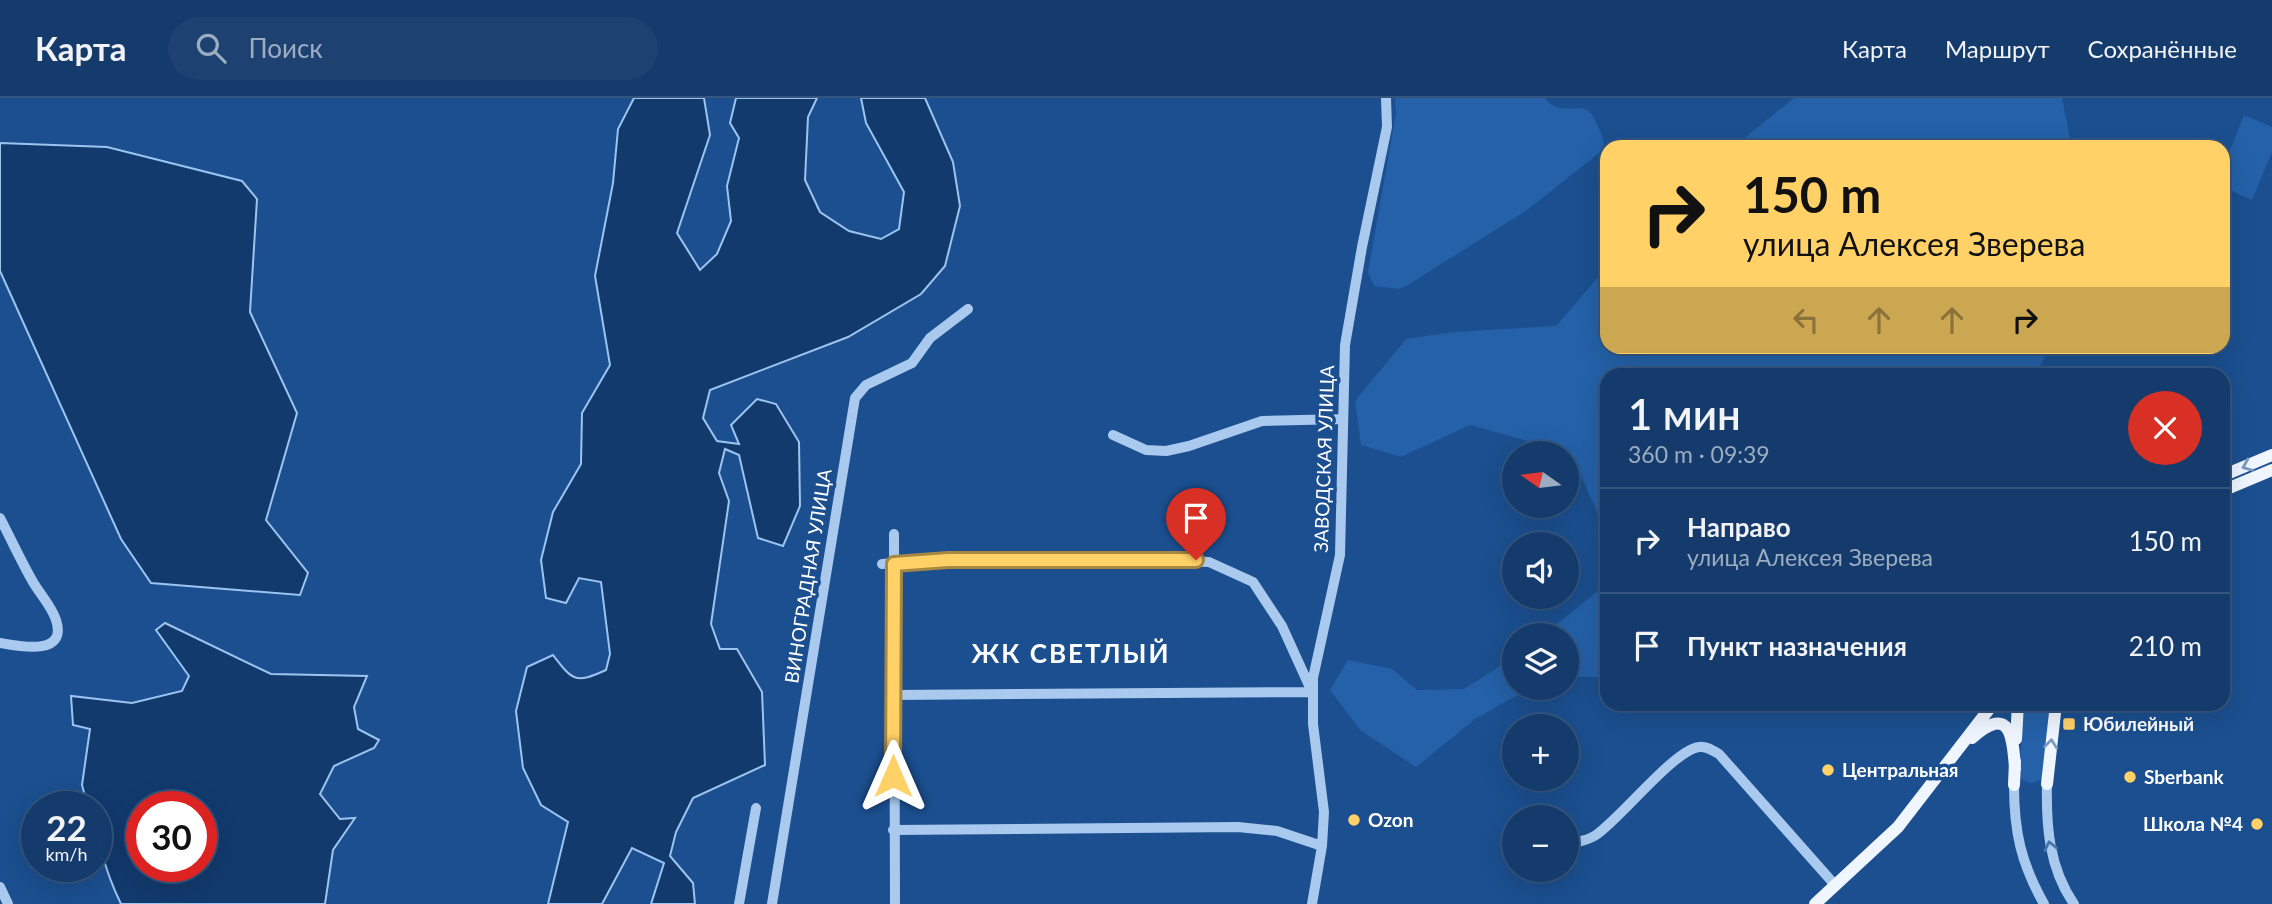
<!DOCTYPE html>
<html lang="ru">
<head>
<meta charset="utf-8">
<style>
	body { margin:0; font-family:Lato,sans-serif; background:#1d4271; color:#f1f3f6; height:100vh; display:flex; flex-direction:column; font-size:26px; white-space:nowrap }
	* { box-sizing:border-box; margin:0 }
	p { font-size:23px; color:#9dadc1 }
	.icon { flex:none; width:38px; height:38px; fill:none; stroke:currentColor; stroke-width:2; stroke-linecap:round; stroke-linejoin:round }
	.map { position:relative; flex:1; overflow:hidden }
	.drawer { position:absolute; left:1600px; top:270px; width:630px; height:343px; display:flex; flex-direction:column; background:#143b6b; border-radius:21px; box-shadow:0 7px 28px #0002,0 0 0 2px #33557e }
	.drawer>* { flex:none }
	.banner { position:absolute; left:1600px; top:42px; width:630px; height:214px; border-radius:21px; box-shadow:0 7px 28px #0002,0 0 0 2px #33557e; background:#ffd166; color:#111; overflow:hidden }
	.needle { width:46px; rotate:284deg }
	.buttons { position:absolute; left:1502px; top:343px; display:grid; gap:14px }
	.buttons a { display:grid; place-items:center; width:77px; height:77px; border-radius:50%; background:#143b6b; box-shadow:0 7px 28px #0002,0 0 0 2px #33557e; font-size:35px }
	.speed { position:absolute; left:21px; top:693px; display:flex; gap:14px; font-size:35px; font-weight:700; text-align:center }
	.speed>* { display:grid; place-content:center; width:91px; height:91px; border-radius:50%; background:#143b6b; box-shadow:0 7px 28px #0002,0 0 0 2px #33557e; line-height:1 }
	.speed small { font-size:18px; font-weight:400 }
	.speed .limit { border:10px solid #d22; background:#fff; color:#111 }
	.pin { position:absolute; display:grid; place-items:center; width:60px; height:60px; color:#fff; margin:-72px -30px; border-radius:50% 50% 50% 0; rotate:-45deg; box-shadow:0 0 7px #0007 }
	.pin .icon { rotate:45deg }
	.me { position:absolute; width:77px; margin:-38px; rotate:0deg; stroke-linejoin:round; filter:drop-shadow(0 0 5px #0008) }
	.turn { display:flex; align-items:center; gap:24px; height:147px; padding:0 28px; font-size:32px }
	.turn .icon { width:91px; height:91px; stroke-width:2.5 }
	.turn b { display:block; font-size:49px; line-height:60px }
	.lanes { display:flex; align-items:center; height:66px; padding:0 28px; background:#0003; justify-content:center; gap:35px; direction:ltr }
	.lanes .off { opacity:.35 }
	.round { display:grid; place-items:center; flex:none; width:74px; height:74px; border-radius:37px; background:#1d4271 }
	.overview { display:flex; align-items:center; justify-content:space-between; height:119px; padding:0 28px }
	h1 { font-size:42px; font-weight:600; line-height:52px }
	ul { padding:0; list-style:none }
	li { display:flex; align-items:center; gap:21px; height:105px; padding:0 28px; border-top:2px solid #33557e }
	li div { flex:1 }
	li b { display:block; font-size:26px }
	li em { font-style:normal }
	header { display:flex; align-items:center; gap:42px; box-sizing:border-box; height:98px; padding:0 35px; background:#143b6b; border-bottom:2px solid #33557e }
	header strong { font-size:33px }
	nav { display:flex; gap:38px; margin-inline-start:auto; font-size:24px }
	.search { width:490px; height:63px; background:#1d4271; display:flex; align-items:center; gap:18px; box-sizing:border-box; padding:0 24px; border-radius:38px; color:#9dadc1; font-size:26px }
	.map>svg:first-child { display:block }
	.green { fill:#2461a8 }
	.water { fill:#123a6d; stroke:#9cc4f0; stroke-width:2; fill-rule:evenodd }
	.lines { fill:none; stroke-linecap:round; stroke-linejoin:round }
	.minor { stroke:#a9c9ee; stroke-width:10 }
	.major { stroke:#f0f6ff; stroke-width:12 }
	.oneway { stroke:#7b9ac1 }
	.oneway2 { stroke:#4674ac }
	.route-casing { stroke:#a68842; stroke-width:18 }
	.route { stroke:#ffd166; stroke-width:12 }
	.poi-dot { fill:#ffd166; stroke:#1b4f8f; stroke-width:2.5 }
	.labels { text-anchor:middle; stroke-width:7; stroke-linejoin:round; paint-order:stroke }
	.street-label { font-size:19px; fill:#fff; stroke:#1b4f8f }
	.poi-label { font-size:19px; font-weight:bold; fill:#fff; stroke:#1b4f8f; text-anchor:start }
	.district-label { font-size:26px; font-weight:bold; letter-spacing:2px; fill:#fff; stroke:#1b4f8f }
</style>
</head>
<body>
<header>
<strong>Карта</strong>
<div class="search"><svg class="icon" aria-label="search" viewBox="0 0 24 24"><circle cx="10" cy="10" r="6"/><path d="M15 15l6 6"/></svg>Поиск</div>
<nav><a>Карта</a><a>Маршрут</a><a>Сохранённые</a></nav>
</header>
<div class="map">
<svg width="2272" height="806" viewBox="0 0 2272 806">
	<rect width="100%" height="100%" fill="#1b4f8f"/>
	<path class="green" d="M1395 0H1545C1558 20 1581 3 1591 15 1594 19 1597 26 1599 31 1603 39 1605 43 1603 52L1527 112 1408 187 1399 191 1374 188 1368 174 1396 15Z
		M1794 0H2062L2072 49H1733Z
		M2244 17 2272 29V54L2252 102 2223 89V69Z
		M1606 170V248H2045L2048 253 2036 276H1606V579H1566V537H1543L1598 493V416L1571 355 1470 327 1401 359 1361 347 1355 303 1406 241 1453 234 1556 228Z
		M1514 559V590H1530L1475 621 1416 669 1360 632 1330 592 1348 562 1392 571 1417 592 1464 591Z
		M2024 606H2050L2043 680C2033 687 2028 686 2019 679Z"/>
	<path class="water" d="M634 0H704L710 37 677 135 700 172 717 156 731 123 727 88 739 40 730 25 736 0H817L808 19 805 82 820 114 849 133 881 141 899 131 904 94 866 25 861 0H925L953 64 960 108 945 168 921 196 848 239 710 292 703 320 717 343 739 346 731 327 757 301 776 306 799 344 800 408 783 448 758 440 739 357 725 351 719 375 729 403 711 526 720 551H737L762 594 765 667 693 700 676 734 670 758 693 785 695 806H651L664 765 632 750 602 806H548L568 724 541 707 523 670 516 613 527 569 553 557C573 583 575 586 606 572L610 556 601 484 579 480 566 505 546 500 541 462 553 414 581 366 582 315 610 267 595 178 613 85 618 31Z
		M0 45 107 49 242 83 257 101 250 214 297 315 266 422 308 475 300 497 151 485 121 441 0 173Z
		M165 525 271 576 367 578 354 609 358 631 379 642 374 650 334 668 320 696 340 721 355 720 333 752 325 806H121C106 775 96 743 96 709H88L82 687 90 631 73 627 71 598 132 605 182 593 189 578 156 532ZM142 709H201V768H142Z"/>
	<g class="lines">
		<path class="minor" d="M1113 337 1146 352 1166 353 1189 348 1262 323 1343 321
			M0 420C11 441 21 463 33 484 40 496 52 509 56 522 68 559 18 548 0 545
			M894 436 895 806
			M882 466 948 462 1102 461 1209 464 1253 484 1282 528 1312 594 893 597
			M2047 686C2046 728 2049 770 2074 806
			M2014 687C2014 734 2021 765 2044 806
			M893 732 1238 729 1277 733 1322 748
			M1566 750C1575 742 1586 744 1596 737 1621 720 1674 652 1699 649 1706 648 1712 652 1719 656L1835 787
			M1531 778H1537L1543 772
			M0 789 8 806
			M739 806 756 710
			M772 806 855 300 866 287 912 265 930 240 968 211
			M1312 806 1322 748 1324 714 1313 626V580L1340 457 1345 247 1362 149 1387 29 1386 0"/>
		<path class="major" d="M2222 378 2272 357
			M2222 393 2272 372
			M1972 640C2010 606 2013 638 2015 671
			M2016 641 2018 606
			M2047 686 2056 606
			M2014 687 2015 663
			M1815 806 1898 729 1993 606"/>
	</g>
	<defs><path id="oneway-chevron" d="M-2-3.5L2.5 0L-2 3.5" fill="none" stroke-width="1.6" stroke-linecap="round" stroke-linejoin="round" transform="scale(1.75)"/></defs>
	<g class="oneway">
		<use href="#oneway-chevron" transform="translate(2247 368) rotate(157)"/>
		<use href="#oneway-chevron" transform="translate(2051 646) rotate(-84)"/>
	</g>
	<use class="oneway2" href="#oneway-chevron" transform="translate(2050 748) rotate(-103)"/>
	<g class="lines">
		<defs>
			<path id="route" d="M893 678 894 466 948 462H1196"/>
		</defs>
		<use href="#route" class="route-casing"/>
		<use href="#route" class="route"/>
	</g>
	<g class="poi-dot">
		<rect x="2062" y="619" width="14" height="14" rx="3.5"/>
		<circle cx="1828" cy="672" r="7"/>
		<circle cx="2130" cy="679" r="7"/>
		<circle cx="1354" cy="722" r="7"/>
		<circle cx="2257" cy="726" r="7"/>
	</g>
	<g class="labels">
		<g class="street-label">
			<text transform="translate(1324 361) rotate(-88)" y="7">ЗАВОДСКАЯ УЛИЦА</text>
			<text transform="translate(808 478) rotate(-81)" y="7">ВИНОГРАДНАЯ УЛИЦА</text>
		</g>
		<g class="poi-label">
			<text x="2083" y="633">Юбилейный</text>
			<text x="1842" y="679">Центральная</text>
			<text x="2144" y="686">Sberbank</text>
			<text x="1368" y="729">Ozon</text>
			<text x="2243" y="733" text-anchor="end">Школа №4</text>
		</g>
		<g class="district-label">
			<text x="1071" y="565">ЖК СВЕТЛЫЙ</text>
		</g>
	</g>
</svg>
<div class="buttons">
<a><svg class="needle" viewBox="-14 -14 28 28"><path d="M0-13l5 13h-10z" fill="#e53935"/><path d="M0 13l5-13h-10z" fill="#9dadc1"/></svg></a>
<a><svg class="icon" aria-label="sound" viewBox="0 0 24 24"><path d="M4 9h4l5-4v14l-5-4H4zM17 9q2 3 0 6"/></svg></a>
<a><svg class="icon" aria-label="layers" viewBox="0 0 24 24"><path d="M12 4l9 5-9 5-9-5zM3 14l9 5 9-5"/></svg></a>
<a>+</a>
<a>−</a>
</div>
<div class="speed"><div>22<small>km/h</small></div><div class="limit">30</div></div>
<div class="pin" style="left:1196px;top:462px;background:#d93025"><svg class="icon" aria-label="arrive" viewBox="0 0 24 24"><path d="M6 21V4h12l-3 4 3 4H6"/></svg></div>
<svg class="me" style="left:893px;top:678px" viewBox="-20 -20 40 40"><path d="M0-17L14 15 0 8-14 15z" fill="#ffd166" stroke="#fff" stroke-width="4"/></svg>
<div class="banner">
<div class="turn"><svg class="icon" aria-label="right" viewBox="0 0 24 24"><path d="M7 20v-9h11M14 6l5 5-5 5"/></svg><div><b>150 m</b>улица Алексея Зверева</div></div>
<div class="lanes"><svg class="icon off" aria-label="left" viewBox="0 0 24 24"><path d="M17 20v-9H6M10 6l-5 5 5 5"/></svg><svg class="icon off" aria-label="ahead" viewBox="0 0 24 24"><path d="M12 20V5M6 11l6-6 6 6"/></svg><svg class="icon off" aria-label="ahead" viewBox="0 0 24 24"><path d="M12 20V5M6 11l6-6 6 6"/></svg><svg class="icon" aria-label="right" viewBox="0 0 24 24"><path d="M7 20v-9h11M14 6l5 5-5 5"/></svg></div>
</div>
<section class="drawer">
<div class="overview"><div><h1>1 мин</h1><p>360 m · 09:39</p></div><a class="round" style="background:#d93025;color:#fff"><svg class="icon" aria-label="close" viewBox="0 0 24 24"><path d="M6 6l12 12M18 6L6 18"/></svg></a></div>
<ul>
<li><svg class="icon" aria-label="right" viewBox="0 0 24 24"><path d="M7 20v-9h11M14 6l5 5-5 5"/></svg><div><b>Направо</b><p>улица Алексея Зверева</p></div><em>150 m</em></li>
<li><svg class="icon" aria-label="arrive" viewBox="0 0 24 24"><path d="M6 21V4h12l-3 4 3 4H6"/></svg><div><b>Пункт назначения</b></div><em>210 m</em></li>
</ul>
</section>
</div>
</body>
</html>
